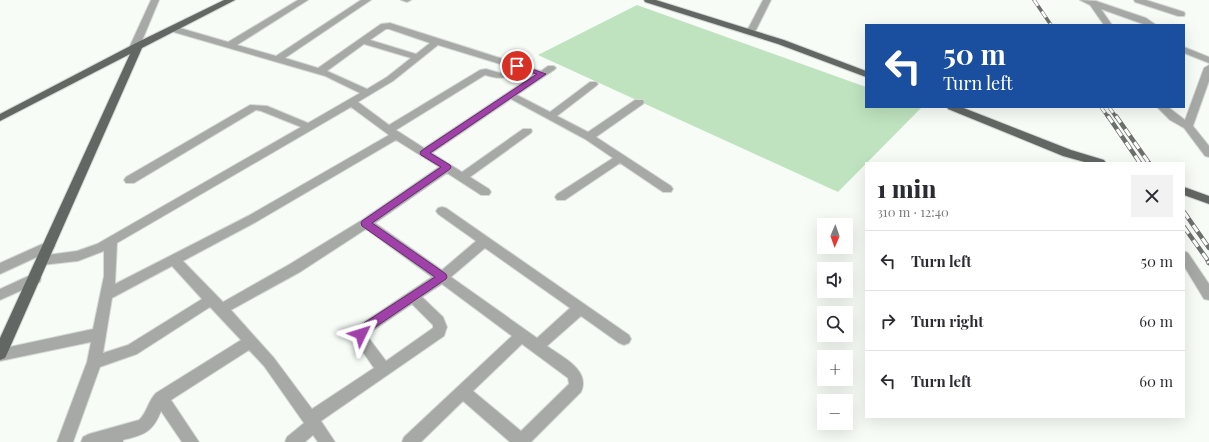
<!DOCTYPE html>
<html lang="en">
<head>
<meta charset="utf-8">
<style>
	body { margin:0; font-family:"Playfair Display",serif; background:#f2f2f3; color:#2b2b33; height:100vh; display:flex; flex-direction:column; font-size:15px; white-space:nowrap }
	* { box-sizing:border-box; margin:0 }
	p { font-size:13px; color:#7c7c81 }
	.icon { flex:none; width:22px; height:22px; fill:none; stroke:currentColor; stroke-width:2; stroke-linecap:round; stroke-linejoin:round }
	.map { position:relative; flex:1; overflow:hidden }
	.sheet { position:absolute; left:865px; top:162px; width:320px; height:256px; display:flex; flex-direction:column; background:#fff; border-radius:0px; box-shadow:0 4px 16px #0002 }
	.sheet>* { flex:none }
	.guide { position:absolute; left:865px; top:24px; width:320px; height:84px; border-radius:0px; box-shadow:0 4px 16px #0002; background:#1a4fa0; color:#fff; overflow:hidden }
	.needle { width:26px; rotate:182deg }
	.fabs { position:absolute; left:817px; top:218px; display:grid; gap:8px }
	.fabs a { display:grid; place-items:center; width:36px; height:36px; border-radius:0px; background:#fff; box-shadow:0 4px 16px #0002; font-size:20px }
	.pin { position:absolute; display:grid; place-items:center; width:34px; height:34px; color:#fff; margin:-17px; border:2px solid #fff; border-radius:50%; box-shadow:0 1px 4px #0007 }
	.me { position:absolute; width:44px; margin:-22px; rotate:49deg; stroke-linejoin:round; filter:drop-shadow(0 0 3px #0008) }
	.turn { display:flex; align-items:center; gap:14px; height:84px; padding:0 12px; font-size:18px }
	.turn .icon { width:52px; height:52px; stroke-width:2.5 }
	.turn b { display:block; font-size:28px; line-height:34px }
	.round { display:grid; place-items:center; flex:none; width:42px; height:42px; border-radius:0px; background:#f2f2f3 }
	.overview { display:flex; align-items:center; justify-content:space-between; height:68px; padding:0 12px }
	h1 { font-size:24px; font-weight:800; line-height:30px }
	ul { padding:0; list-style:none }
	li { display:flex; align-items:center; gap:12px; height:60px; padding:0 12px; border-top:1px solid #e1e1e2 }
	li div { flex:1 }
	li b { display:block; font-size:15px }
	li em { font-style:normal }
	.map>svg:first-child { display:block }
	.green { fill:#bfe3be }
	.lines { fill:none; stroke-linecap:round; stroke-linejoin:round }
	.minor-casing { stroke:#d5d9d5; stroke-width:2 }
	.major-casing { stroke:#d5d9d5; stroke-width:2 }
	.minor { fill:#a7a9a7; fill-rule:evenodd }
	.major { fill:#636763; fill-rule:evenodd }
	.rail-far2-casing { stroke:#6d706d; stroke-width:3.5 }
	.rail-far1-casing { stroke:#6d706d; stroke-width:4.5 }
	.rail-casing { stroke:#6d706d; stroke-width:5 }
	.rail-far2 { stroke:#fff; stroke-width:2.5; stroke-dasharray:7; stroke-linecap:butt }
	.rail-far1 { stroke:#fff; stroke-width:3; stroke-dasharray:8; stroke-linecap:butt }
	.rail { stroke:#fff; stroke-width:3.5; stroke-dasharray:10; stroke-linecap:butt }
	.route { fill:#a041a9; stroke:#682a6e }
</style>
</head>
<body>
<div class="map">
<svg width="1209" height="442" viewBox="0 0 1209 442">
	<rect width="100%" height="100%" fill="#f7fcf7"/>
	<path class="green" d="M637 5 866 87V107H922L838 192 538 55Z"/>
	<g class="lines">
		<defs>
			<path id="minor" d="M151 0H159L139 48 134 51 131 50 129 48Z
				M298 0H308L237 45 276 56 361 0H371L285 58 318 68 381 24 390 23 541 71 548 66H554L556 68 554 70 517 95 550 112 590 82H596L598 84 596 86 557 116 588 132 635 100H643L644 102 643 104 596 137 671 186 673 189 671 192H663L620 163 565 200H557L555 197 557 194 613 158 585 139 511 99 432 153 462 172 523 129H531L532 131 531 133 470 177 489 189 491 192 489 195H481L447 173 375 223 442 270 476 241 438 214 436 211 438 208 442 207 446 208 629 335 631 339 629 343 624 345 619 343 581 316 547 346C562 357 591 370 581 392L531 442H510L463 401 421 442H402L404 437 512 336 442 284 422 297 443 317 447 327 444 336 321 421 335 442H318L313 435 305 442H285L287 437 304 423 264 366 249 350 171 400 199 442H182L161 411C153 432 144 435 123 440V442H81L83 437 89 434 139 420C147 413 148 401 156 393L241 340 210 307 137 354 100 367 73 442H57L87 362 91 342 0 361V349L93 329 104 276V251L78 261 42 265 38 263 36 260 37 257 0 274V263L49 241 53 243 55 246 53 249 40 256 77 251 97 244 301 127 261 111 256 110 134 183H126L124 180 126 177 250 105 267 106 308 123 360 93 325 76 170 31 169 29 173 26 228 42ZM386 29H389L430 43 416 54 370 40ZM364 44 411 58 387 77 367 89 327 71ZM438 45 510 67 500 73 486 69 480 70 389 125 358 102 393 81ZM518 70 534 75 424 148 396 130 485 75C499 79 506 80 518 70ZM351 107 389 135 248 216 115 284 117 243ZM396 140 439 167 362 220 290 264 223 302 183 261 256 222ZM366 229 432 277 358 326 354 334V339L374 368 312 409 274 358 231 310 300 272ZM485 248 570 308 537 338 451 277ZM172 266 202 299 128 345 103 353 112 298ZM412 304 433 325V328L386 361 368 337V334ZM522 344 568 378 569 384 521 431 473 391Z
				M401 0H411L407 2Z
				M763 0H771L756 30 752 33H746L745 31 749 27Z
				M1080 0 1096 1 1146 18 1156 25H1146L1101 9 1112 25H1104L1090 5Z
				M1134 0H1146L1184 12 1185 14 1184 16H1178L1135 2Z
				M1184 47 1209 57V63L1184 53Z
				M1209 65V81L1193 126 1209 146V157L1205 156 1184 128 1170 120 1157 107H1168L1185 120 1204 68Z
				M1184 251 1188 253 1209 284V300L1204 299 1184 266Z
				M35 273 40 274 41 278 40 282 0 300V289Z"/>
			<path id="major" d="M224 0H235L142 48 7 354 5 358 0 360V338L130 54 0 121V114L136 43Z
				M644 0H656L784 40 866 71V77L778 44 645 2Z
				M947 107H961L1071 150 1104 160 1106 163H1088L1063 156 948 109Z
				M1184 187 1209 196V204L1184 195Z"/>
		</defs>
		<use href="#minor" class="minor-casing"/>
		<use href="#major" class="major-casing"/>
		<use href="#minor" class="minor"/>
		<use href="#major" class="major"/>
		<defs>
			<path id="rail-far2" d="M1034 0 1051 25
				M1101 107 1108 117
				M1109 107 1116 117"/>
			<path id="rail-far1" d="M1108 116 1140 163
				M1116 116 1149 163
				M1184 212 1209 248
				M1184 227 1209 262"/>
			<path id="rail" d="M1208 261 1209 263"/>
		</defs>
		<use href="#rail-far2" class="rail-far2-casing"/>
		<use href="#rail-far1" class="rail-far1-casing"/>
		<use href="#rail" class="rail-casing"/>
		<use href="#rail-far2" class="rail-far2"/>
		<use href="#rail-far1" class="rail-far1"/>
		<use href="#rail" class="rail"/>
	</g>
	<path class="route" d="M517 64 546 74 430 153 450 165 451 167 450 169 372 223 446 274 447 277 446 279 371 330C367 335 364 340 357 337L356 334 364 323 435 277 362 226 361 223 362 221 441 167 421 155 420 153 421 151 537 74 515 68V65Z"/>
</svg>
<div class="fabs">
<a><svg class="needle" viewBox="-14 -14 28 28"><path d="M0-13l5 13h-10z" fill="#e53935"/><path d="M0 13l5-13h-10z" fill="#7c7c81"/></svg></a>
<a><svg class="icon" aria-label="sound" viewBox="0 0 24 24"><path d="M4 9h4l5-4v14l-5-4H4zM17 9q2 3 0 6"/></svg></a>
<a><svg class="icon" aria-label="search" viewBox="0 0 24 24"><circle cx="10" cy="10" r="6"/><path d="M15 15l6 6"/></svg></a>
<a>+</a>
<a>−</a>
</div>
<div class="pin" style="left:517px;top:66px;background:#d93025"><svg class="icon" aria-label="arrive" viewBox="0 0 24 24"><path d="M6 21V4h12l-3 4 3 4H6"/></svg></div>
<svg class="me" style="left:361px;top:334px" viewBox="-20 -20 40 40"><path d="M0-17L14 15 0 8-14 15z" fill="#a041a9" stroke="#fff" stroke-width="4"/></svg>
<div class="guide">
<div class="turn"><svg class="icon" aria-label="left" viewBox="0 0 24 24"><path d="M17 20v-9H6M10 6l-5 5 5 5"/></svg><div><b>50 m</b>Turn left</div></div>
</div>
<section class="sheet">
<div class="overview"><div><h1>1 min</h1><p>310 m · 12:40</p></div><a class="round"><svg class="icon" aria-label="close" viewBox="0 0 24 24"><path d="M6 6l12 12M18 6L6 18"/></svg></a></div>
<ul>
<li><svg class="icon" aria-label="left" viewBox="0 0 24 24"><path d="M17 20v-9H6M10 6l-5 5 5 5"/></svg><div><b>Turn left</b></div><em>50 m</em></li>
<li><svg class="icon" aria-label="right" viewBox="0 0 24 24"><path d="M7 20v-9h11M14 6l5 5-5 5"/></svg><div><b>Turn right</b></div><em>60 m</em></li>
<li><svg class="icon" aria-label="left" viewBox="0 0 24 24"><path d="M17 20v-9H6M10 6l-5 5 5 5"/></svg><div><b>Turn left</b></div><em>60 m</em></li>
</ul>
</section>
</div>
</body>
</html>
